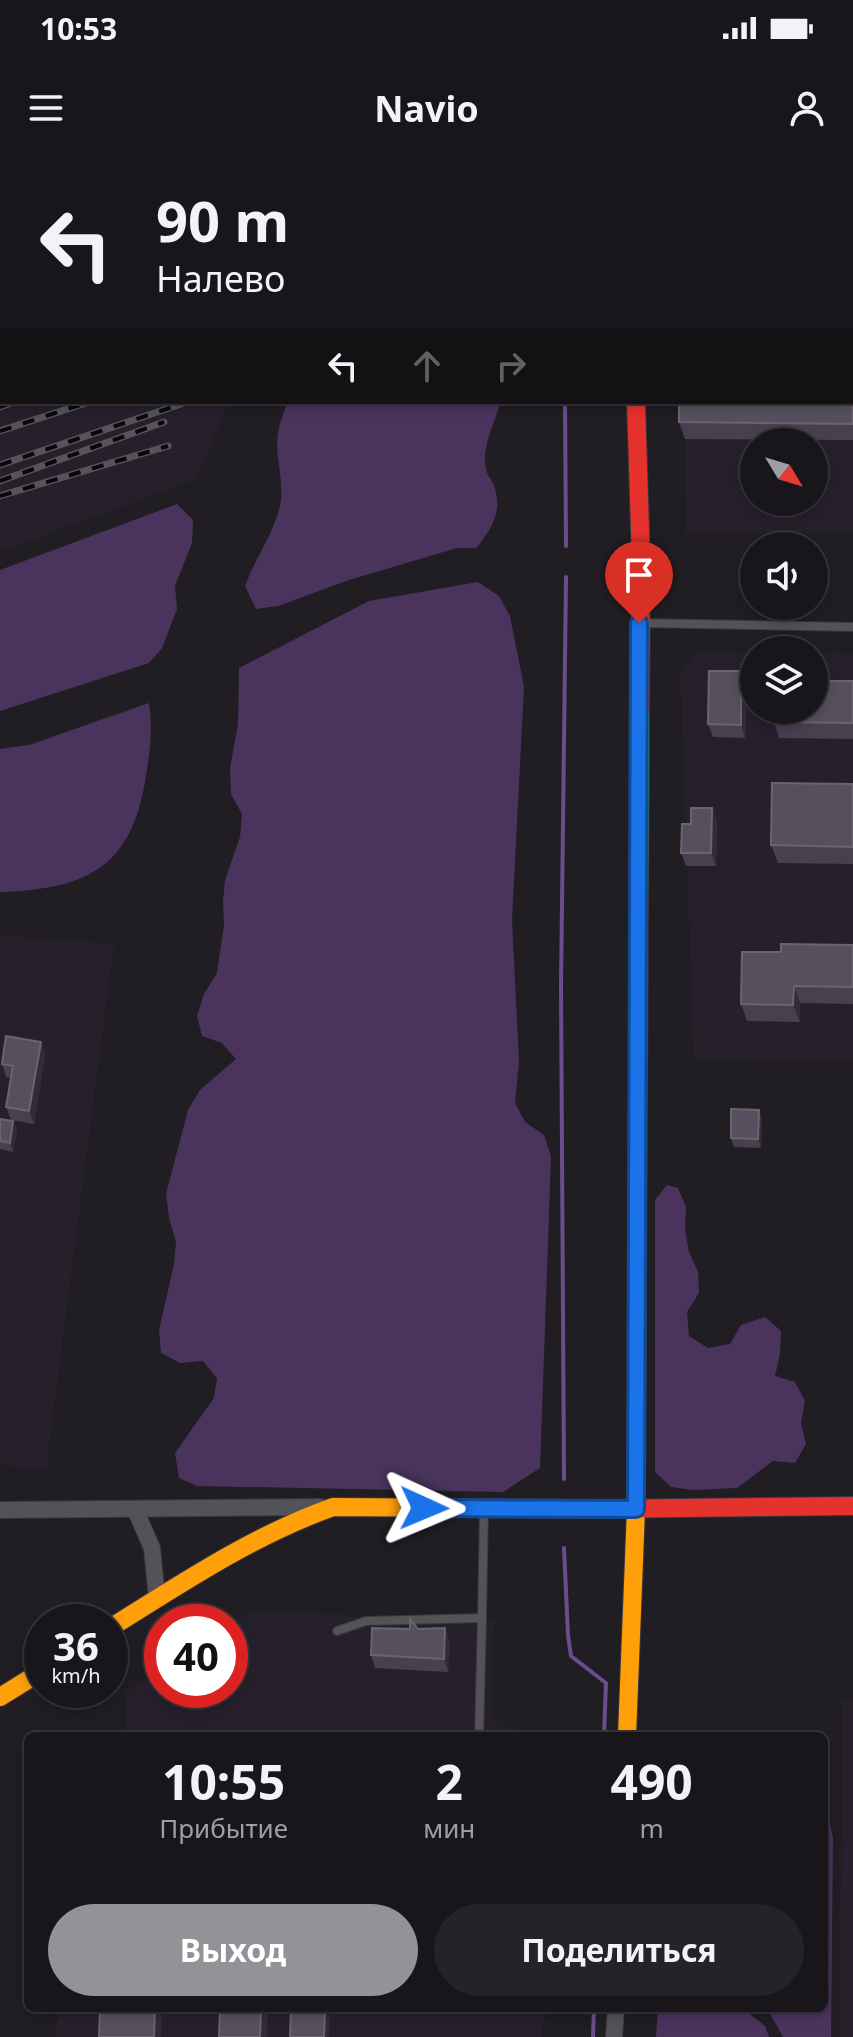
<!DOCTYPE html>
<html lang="ru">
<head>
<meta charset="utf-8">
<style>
	body { margin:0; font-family:"Noto Sans",sans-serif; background:#252327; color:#f1f3f6; height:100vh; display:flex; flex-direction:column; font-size:30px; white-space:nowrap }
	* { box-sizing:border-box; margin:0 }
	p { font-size:26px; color:#9f9fa2 }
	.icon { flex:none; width:44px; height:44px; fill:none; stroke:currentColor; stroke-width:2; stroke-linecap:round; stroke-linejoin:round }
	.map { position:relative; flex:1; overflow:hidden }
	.details { position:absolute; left:24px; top:1572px; width:804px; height:280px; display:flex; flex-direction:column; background:#18161a; border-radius:12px; box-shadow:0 4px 12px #0003,0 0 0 2px #363539 }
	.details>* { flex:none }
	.guide { position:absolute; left:0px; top:0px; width:854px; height:244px; box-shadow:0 4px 12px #0003,0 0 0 2px #363539; background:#18161a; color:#f1f3f6; overflow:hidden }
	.needle { width:52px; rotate:128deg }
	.fabs { position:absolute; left:740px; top:268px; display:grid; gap:16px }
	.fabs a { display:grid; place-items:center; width:88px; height:88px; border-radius:50%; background:#18161a; box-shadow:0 4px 12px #0003,0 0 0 2px #363539; font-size:40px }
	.speed { position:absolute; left:24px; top:1444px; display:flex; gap:16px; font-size:40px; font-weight:700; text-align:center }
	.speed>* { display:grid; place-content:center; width:104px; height:104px; border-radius:50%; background:#18161a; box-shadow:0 4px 12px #0003,0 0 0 2px #363539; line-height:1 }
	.speed small { font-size:20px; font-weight:400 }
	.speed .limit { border:12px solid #d22; background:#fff; color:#111 }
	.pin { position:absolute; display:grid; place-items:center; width:68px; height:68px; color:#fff; margin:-82px -34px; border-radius:50% 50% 50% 0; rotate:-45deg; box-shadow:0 0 8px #0007 }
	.pin .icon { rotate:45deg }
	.me { position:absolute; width:88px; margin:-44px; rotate:91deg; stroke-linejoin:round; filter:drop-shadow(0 0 6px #0008) }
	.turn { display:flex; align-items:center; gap:28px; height:168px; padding:0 24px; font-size:36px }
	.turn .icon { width:104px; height:104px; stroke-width:2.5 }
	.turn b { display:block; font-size:56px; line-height:68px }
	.lanes { display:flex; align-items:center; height:76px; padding:0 24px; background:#0003; justify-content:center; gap:40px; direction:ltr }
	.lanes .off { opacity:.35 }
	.eta { display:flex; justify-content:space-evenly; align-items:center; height:136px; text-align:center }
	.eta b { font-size:48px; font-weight:700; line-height:56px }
	.action { display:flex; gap:16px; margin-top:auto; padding:16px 24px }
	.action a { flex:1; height:92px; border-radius:48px; background:#949197; color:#fff; font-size:32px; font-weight:700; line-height:92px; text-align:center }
	.action a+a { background:#252327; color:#f1f3f6 }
	.status { display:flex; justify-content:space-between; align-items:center; height:56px; padding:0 40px; background:#18161a; direction:ltr }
	.status svg { height:22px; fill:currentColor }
	header { display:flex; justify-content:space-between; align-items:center; height:104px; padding:0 24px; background:#18161a; font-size:36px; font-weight:700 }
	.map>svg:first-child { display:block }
	.built { fill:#26202d; fill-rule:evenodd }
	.green { fill:#4a345e }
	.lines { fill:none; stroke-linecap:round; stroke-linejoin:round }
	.stream { stroke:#6c4d8b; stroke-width:4 }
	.lane-casing { stroke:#3a383c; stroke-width:10 }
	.street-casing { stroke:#3a383c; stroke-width:18 }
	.fast-casing { stroke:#3a383c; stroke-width:20 }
	.slow-casing { stroke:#3a383c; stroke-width:20 }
	.jam-casing { stroke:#3a383c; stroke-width:20 }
	.path { stroke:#514f53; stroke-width:3; stroke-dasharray:8 4; stroke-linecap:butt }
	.lane { stroke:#535256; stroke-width:8 }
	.street { stroke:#535256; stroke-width:16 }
	.fast { stroke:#30b455; stroke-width:18 }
	.slow { stroke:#ff9f0a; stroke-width:18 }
	.jam { stroke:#e5322d; stroke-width:18 }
	.rail-casing { stroke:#575459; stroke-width:7 }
	.rail { stroke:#09070b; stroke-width:4; stroke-dasharray:12; stroke-linecap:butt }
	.wall { fill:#47414f }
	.shaded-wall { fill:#312c37 }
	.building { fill:#56505e; stroke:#6a6470; stroke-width:2 }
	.route-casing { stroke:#114b97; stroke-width:20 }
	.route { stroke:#1a73e8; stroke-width:14 }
</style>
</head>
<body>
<div class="status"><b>10:53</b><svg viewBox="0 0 49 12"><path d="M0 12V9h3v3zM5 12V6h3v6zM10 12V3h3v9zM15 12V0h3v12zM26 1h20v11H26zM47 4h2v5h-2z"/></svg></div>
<header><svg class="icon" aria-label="menu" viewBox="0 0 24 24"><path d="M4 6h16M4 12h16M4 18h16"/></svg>Navio<svg class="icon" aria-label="person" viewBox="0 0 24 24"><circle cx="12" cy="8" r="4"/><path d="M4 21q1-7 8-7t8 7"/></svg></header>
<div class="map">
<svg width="853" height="1877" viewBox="0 0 853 1877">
	<rect width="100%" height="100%" fill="#201d23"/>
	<path class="built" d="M0 0 247 2H2V242H226L222 259 196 319 0 392Z
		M687 0H853V372L686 374 685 242H852V2ZM754 282H814V342H754Z
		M696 492 754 493V550H814V493L853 494V901L694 900 680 510Z
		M0 775 114 784 46 1309 0 1305Z
		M249 1451 494 1460 491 1557 529 1576H126V1532L162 1508V1530H230V1463Z
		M842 1541H853V1877H840Z
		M59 1848H545L542 1877H55Z"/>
	<path class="green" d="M288 242H501C495 261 481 288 486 309 487 315 492 320 494 326 503 351 492 369 476 388H457L349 420 278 446 256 449 245 426C255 399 273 375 280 346 285 321 274 296 278 272 280 261 284 251 288 242Z
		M177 344 193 360 192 383 175 426 177 449 162 488 149 503 0 551V410Z
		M478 422 499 436 510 456 524 527 512 760 519 901 515 943 525 962 544 975 551 996 540 1308 503 1332 197 1326 179 1318 175 1293 214 1238 217 1218 203 1201 180 1203 161 1193 159 1170 174 1104 176 1082 169 1058 166 1034 188 950 200 930 236 899 222 883 202 876 197 856 204 834 217 813 224 765 223 742 225 720 240 677 242 654 231 634 230 608 238 564 239 508 369 441Z
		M149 543C153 570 150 589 146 616 132 708 87 729 0 732V589L29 585Z
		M667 1025 678 1028 686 1047 685 1069 689 1092 698 1112 699 1133 687 1152 689 1176 708 1188 730 1184 741 1165 765 1157 781 1171 780 1194 775 1216 795 1222 805 1241 801 1263 806 1284 795 1303 773 1301 737 1328 693 1330 671 1327 655 1312V1040Z
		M824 1635 833 1678 831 1877H783L767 1848H824Z
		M658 1848H742L765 1866 769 1877H656Z"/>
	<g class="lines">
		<path class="stream" d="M564 0V2
			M565 242 566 386
			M564 1319 561 826 566 417
			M564 1388 568 1475 571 1496 606 1523 604 1576
			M593 1877 594 1848"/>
		<defs>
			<path id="lane" d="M642 463 853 467
				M337 1471 366 1461 482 1458 484 1349
				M479 1576 482 1458"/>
			<path id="street" d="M135 1349 152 1388 157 1439
				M0 1350 320 1347
				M614 1877 616 1848"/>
			<path id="fast" d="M637 1134 640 553"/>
			<path id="slow" d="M110 1468C182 1423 252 1376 333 1347L598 1349
				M0 1537 42 1511
				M627 1576 636 1349 637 1134"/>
			<path id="jam" d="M636 242 641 402 640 553
				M598 1349 853 1346"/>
		</defs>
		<use href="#lane" class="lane-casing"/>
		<use href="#street" class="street-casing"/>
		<use href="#fast" class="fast-casing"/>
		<use href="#slow" class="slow-casing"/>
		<use href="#jam" class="jam-casing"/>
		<path class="path" d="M0 58 2 57"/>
		<use href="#lane" class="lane"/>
		<use href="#street" class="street"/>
		<use href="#fast" class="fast"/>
		<use href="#slow" class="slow"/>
		<use href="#jam" class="jam"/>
		<defs>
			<path id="rail" d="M56 2 62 0
				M87 2 94 0
				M114 2 121 0
				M0 19H2
				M0 38 2 37
				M0 78H2
				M0 124 2 123
				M0 140 2 139
				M0 174H2
				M0 213 2 212
				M0 247 14 242
				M0 271 89 242
				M0 305 187 242
				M0 321 164 262
				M0 336 168 286"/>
		</defs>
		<use href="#rail" class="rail-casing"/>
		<use href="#rail" class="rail"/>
	</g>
	<path class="wall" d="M853 157V280L685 279 679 262Z
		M741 511 746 524 745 578 713 577 708 564Z
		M853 521V579L779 578 774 562Z
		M853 624V704L778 703 771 685Z
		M712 648 717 661 716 706H686L681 693 691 664Z
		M853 785V844L800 843V862L747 861 741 844 781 792Z
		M41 882 45 895 34 964 11 960 6 947 11 918 6 917 2 904Z
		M762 958 761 988 734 987 731 978Z
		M0 959 13 961 17 970 13 992 0 989Z
		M418 1469 450 1481 448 1512 375 1508 371 1495Z"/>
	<path class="shaded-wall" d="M711 0H725L723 2H711Z
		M741 511 746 524 745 578 741 565Z
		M712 648 717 661 716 706 711 693Z
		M794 826 800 843V862L793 845Z
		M41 882 45 895 34 964 29 951Z
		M759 950 762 958 761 988 758 979Z
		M13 961 17 970 13 992 10 983Z
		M445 1468 450 1481 448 1512 444 1499Z
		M155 1848H162L161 1877H154Z
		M261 1848H268L267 1877H260Z
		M325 1848H330L329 1877H324Z"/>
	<path class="building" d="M683 0H711V2H683Z
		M852 157 853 264 679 262V242H852Z
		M709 511H741V565L708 564Z
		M814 521H853V563L774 562V550H814Z
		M772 623 853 624V687L771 685Z
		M691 648H712L711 693H681L682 664H691Z
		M781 784 853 785V827L794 826 793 845 741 844 742 792H781Z
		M6 876 41 882 29 951 6 947 13 906 2 904Z
		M731 949 759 950 758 979 731 978Z
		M0 959 13 961 10 983 0 981Z
		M410 1459 418 1469 445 1468 444 1499 371 1495 372 1468 410 1469Z
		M100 1848H155L154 1877H99Z
		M220 1848H261L260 1877H219Z
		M291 1848H325L324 1877H290Z"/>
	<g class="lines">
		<defs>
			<path id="route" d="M424 1348 636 1349 639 463"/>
		</defs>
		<use href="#route" class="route-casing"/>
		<use href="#route" class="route"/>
	</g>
</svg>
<div class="fabs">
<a><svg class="needle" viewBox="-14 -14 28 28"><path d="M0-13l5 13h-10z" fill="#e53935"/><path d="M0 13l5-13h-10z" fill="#9f9fa2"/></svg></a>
<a><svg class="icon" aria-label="sound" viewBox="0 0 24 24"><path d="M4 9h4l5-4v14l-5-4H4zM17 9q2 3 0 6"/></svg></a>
<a><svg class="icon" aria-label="layers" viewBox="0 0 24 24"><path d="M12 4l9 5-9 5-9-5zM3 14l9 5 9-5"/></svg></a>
</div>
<div class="speed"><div>36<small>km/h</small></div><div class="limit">40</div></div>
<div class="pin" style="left:639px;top:463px;background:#d93025"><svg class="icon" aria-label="arrive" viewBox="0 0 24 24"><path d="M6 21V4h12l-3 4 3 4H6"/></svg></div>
<svg class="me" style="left:424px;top:1348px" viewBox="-20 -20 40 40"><path d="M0-17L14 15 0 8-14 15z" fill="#1a73e8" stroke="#fff" stroke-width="4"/></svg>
<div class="guide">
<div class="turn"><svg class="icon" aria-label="left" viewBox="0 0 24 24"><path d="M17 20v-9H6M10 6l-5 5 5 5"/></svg><div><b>90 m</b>Налево</div></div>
<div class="lanes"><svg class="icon" aria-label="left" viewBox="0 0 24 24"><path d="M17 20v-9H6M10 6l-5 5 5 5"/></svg><svg class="icon off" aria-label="ahead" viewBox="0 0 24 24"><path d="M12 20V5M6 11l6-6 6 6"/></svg><svg class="icon off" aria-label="right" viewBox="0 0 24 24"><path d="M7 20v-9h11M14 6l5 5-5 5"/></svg></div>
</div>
<section class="details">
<div class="eta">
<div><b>10:55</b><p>Прибытие</p></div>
<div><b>2</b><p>мин</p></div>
<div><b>490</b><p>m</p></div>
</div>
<div class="action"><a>Выход</a><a>Поделиться</a></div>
</section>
</div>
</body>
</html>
